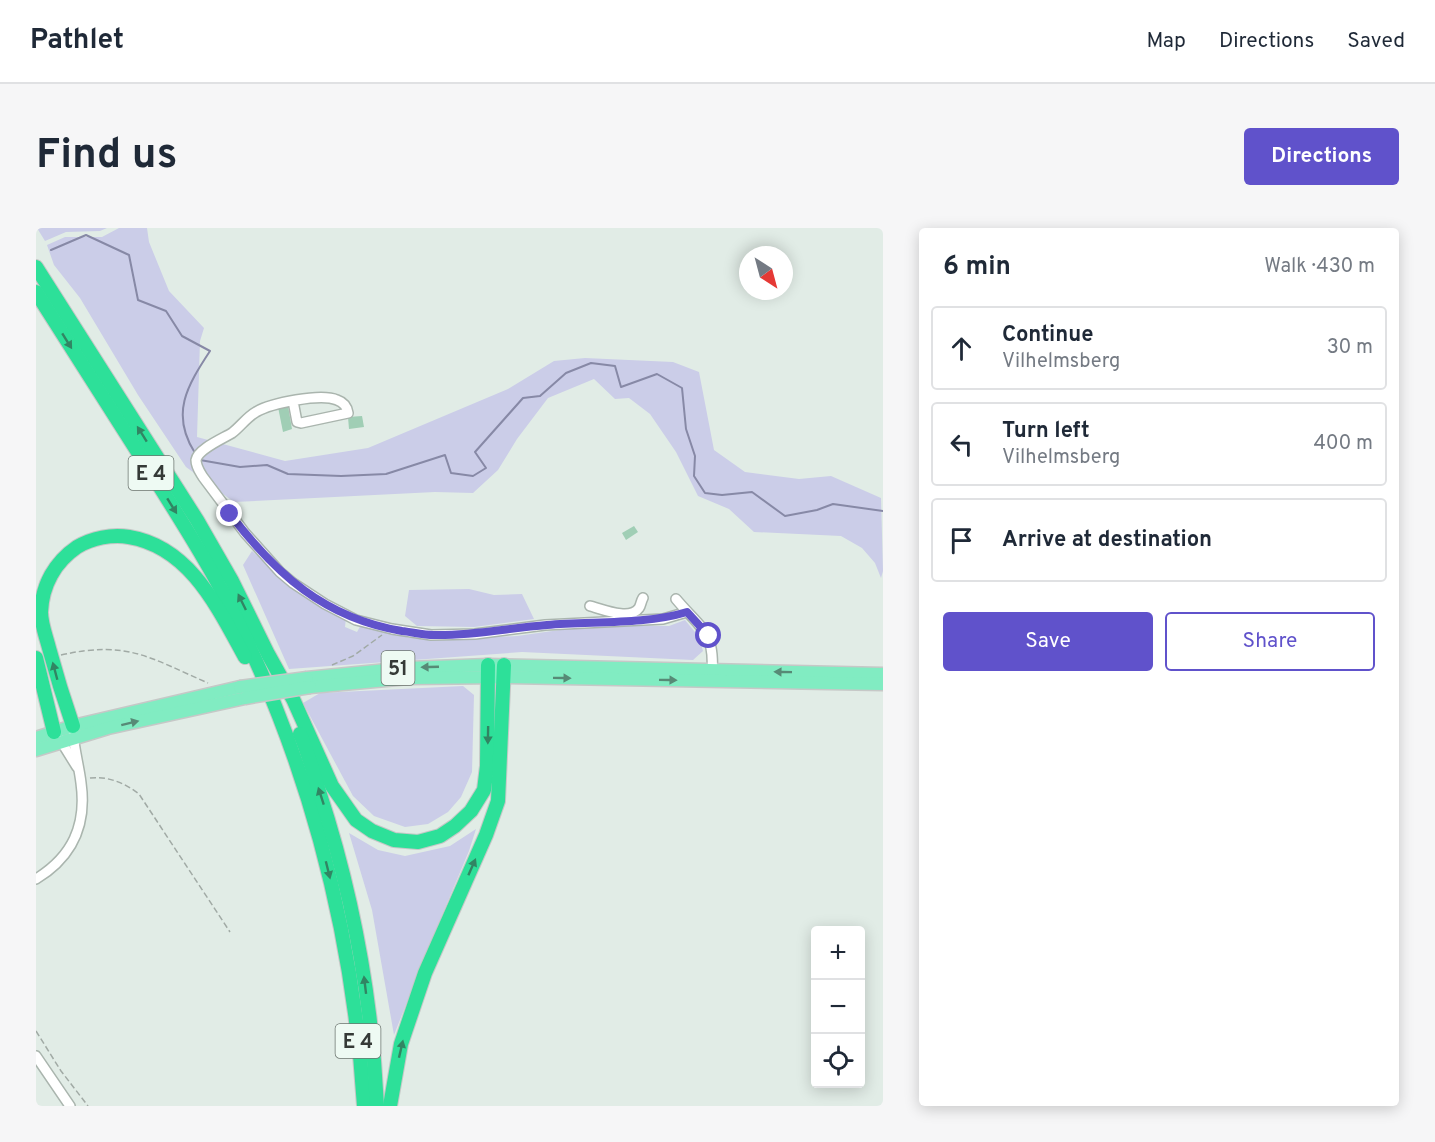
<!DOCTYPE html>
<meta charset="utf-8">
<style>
body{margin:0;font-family:Overpass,sans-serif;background:#f6f6f7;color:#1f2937}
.controls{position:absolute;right:18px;bottom:18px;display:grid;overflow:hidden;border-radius:6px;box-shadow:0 3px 15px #0003}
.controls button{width:54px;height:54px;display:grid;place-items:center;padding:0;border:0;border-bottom:2px solid #e0e1e3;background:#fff;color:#1f2937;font:30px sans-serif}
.compass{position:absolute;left:703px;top:18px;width:54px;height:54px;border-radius:50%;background:#fff;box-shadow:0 3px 15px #0003;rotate:144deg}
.stop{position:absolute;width:18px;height:18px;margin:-14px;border:4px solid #6052cb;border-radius:50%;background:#fff}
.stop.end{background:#6052cb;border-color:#fff;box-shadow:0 2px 6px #0008}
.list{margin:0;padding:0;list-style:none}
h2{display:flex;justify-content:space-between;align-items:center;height:78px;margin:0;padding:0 24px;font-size:26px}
h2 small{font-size:20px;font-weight:400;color:#747a83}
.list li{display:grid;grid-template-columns:39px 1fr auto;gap:18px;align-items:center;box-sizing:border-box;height:84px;margin:0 12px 12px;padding:0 12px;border:2px solid #e0e1e3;border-radius:6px}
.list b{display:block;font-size:22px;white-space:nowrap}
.list p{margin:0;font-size:20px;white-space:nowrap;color:#747a83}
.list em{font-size:20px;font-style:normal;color:#747a83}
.actions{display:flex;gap:12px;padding:18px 24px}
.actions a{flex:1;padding:14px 0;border:2px solid #6052cb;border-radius:6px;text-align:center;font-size:21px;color:#6052cb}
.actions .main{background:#6052cb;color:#fff}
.icon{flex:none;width:33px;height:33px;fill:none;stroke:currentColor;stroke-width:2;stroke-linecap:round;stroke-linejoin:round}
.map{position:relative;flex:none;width:847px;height:878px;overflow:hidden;border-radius:6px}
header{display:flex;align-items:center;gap:36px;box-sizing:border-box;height:84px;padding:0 30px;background:#fff;border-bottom:2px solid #e0e1e3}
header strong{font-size:28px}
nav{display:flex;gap:33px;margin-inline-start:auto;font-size:21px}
.intro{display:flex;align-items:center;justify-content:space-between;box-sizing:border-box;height:144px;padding:0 36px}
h1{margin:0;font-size:42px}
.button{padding:15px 27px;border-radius:6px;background:#6052cb;color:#fff;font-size:21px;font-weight:700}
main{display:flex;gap:36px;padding:0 36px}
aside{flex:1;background:#fff;border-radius:6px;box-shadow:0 3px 15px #0003}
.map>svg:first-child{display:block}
.green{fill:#cbcde8}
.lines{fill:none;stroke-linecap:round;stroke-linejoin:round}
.stream{stroke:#8789a6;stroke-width:2}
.building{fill:#a0ceb5}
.minor-casing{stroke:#aab5ae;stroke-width:12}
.major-casing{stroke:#c6c8c7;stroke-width:15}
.highway-casing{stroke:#c6c8c7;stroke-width:16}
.path{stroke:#a1aaa5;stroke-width:1.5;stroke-dasharray:6 3;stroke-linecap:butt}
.minor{stroke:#fff;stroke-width:9}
.major{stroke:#81ecc2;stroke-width:12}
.highway{stroke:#2de099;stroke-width:14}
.major-bridge-casing{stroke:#c6c8c7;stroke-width:15;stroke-linecap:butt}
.major-bridge{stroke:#81ecc2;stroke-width:12}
.oneway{fill:#318563}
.oneway2{fill:#578a76}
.route{stroke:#6052cb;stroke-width:8}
.labels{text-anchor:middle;stroke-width:6;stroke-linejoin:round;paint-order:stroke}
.shield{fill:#eefaf3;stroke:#6c746f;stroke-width:1.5}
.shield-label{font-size:20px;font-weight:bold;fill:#353a37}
</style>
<header>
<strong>Pathlet</strong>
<nav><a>Map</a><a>Directions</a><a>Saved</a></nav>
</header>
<div class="intro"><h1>Find us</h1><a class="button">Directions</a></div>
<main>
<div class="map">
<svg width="847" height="878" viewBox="0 0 847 878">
<rect width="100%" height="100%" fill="#e1ece6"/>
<g class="green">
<polygon points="1,0 71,0 64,3 30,4 9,13"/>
<polygon points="83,0 111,0 113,14 133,63 168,100 164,113 161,209 249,233 332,220 472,161 518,133 549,130 637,134 663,144 678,222 709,244 763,251 795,248 845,270 847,343 845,350 839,335 826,320 805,308 718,304 693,281 662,268 640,224 614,186 593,170 579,171 558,151 512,170 481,211 462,242 437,265 399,264 198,274 150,239 102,167 44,70 18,37 11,17 29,9 66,9"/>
<polygon points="216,323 280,377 310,390 309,399 321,404 326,395 373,410 418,411 481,408 559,397 633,398 649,392 663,409 667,423 657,432 486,424 253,441 207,337"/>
<polygon points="433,361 458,367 486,366 498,391 438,399 381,398 369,388 373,362"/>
<polygon points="427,458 438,467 436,544 425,569 412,584 392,596 369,599 338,588 317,568 267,475 284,465"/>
<polygon points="440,601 433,623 396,711 358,807 336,682 313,605 342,622 369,628 414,618"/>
</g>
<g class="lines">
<g class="stream">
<path d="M 15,22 L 50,7 L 93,27 L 102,72 L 130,83 L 146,108 L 174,123 C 151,158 134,186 159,225"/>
<polyline points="164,232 204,239 231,237 252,246 305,248 350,246 409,227 415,245 437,248 450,240 439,224 487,170 504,168 530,145 555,135 579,138 585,159 621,146 646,160 650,201 659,228 658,248 669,265 686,267 716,264 749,288 781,282 797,276 847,283"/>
</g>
</g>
<g class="building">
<polygon points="252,178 256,201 247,204 242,179"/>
<polygon points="326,188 328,199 313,201 312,189"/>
<polygon points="598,298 602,304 590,312 586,305"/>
</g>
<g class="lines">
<g class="minor-casing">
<g id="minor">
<path d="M 257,173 L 261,194 L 265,195 L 312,185 C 311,179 307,174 301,172 C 285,165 235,175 220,184 C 211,189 204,199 196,205 C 186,211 162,221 160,232 C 160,239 164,244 167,249 L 209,305 L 244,344 L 257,355 L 289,376 L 320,392 L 356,401 L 395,407 L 439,406 L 509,397 L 627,391 L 651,384"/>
<path d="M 640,371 C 667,403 679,403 676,448"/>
<path d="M 554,378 C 566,381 594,393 603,380 C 605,377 605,373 607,370"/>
<polyline points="23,510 41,539"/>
<path d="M 0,651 C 36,629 51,598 45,555 C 43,538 38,521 37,504"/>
<polyline points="0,828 34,878"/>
</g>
</g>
<g class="major-casing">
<g id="major">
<polyline points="271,450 371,440 452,437 847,446"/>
<polyline points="274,459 372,450 467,449 847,456"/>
<polyline points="0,510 37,498 204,459"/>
<polyline points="0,522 72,500 209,470"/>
</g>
</g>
<g class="highway-casing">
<g id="highway">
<polyline points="0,39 161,292 196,353 232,426 257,471 296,558 320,592 336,603 358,612 382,614 404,608 419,598 435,583 448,562 451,538 452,437"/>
<path d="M 0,64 C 35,119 70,174 105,229 C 132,272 161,316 185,361 C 269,520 317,698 328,878"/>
<polyline points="0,430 18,504"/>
<path d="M 37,498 C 28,472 20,446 13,420 C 10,408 5,396 5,384 C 6,357 19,334 41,319 C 56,310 76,306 93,309 C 154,319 182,380 209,429"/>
<path d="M 264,506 C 272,524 277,544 283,563 C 316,664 336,771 341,878"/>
<polyline points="354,878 365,816 389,745 450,607 462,573 468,437"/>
</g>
</g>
<g class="path">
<path d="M 25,427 C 92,412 114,430 172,455"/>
<polyline points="296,437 317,428 346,407"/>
<path d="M 54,550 C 72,548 89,555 103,566 L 194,704"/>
<polyline points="0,803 25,843 52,878"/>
</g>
<use href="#minor" class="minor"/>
<use href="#major" class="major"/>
<use href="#highway" class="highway"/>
<g class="major-bridge-casing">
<g id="major-bridge">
<polyline points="204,459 271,450"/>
<polyline points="209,470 274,459"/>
</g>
</g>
<use href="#major-bridge" class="major-bridge"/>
</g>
<defs><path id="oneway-solid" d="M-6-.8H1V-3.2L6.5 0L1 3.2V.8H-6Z" transform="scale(1.5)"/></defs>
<g class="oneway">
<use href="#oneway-solid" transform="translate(31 113) rotate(58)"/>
<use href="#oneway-solid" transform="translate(106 206) rotate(-122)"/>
<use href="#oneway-solid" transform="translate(136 278) rotate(58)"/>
<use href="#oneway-solid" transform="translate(206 374) rotate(-116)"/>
<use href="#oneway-solid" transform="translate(19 443) rotate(-105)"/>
<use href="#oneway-solid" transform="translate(452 507) rotate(91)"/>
<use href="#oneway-solid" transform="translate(285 568) rotate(-108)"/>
<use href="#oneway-solid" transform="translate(436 639) rotate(-66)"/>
<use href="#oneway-solid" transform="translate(292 642) rotate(76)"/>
<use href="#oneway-solid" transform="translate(329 757) rotate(-97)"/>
<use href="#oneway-solid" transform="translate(365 821) rotate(-77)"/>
</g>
<g class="oneway2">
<use href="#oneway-solid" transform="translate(394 439) rotate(178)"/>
<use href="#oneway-solid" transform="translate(747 444) rotate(-179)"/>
<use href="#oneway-solid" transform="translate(526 450) rotate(1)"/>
<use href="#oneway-solid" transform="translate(632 452) rotate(1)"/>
<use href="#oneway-solid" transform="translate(94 495) rotate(-14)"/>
</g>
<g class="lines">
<path class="route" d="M 194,286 C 240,346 288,390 366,403 C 376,404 387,407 398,407 C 436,408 473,400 511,397 C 556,393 608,397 651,384 L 673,408"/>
</g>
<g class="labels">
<g class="shield">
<rect x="92.5" y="228" width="45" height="34" rx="4.5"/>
<rect x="345.5" y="423" width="33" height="34" rx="4.5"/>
<rect x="299.5" y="796" width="45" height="34" rx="4.5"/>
</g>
<g class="shield-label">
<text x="115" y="252">E 4</text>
<text x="362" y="447">51</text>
<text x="322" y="820">E 4</text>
</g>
</g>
</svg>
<div class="controls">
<button>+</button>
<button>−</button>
<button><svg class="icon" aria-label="locate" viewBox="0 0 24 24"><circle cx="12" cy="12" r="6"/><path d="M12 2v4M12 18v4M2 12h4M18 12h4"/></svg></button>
</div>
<svg class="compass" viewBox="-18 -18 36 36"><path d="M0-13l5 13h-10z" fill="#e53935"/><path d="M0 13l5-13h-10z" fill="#747a83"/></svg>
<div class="stop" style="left:673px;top:408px"></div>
<div class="stop end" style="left:194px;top:286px"></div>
</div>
<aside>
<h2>6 min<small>Walk · 430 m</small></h2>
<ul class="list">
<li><svg class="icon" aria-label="ahead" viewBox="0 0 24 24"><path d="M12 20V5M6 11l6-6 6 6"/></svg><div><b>Continue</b><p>Vilhelmsberg</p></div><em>30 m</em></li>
<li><svg class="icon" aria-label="left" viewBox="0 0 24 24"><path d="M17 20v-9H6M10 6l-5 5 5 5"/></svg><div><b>Turn left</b><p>Vilhelmsberg</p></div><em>400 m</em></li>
<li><svg class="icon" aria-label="arrive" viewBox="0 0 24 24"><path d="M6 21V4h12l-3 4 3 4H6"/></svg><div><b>Arrive at destination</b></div></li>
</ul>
<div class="actions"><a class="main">Save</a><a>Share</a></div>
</aside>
</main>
